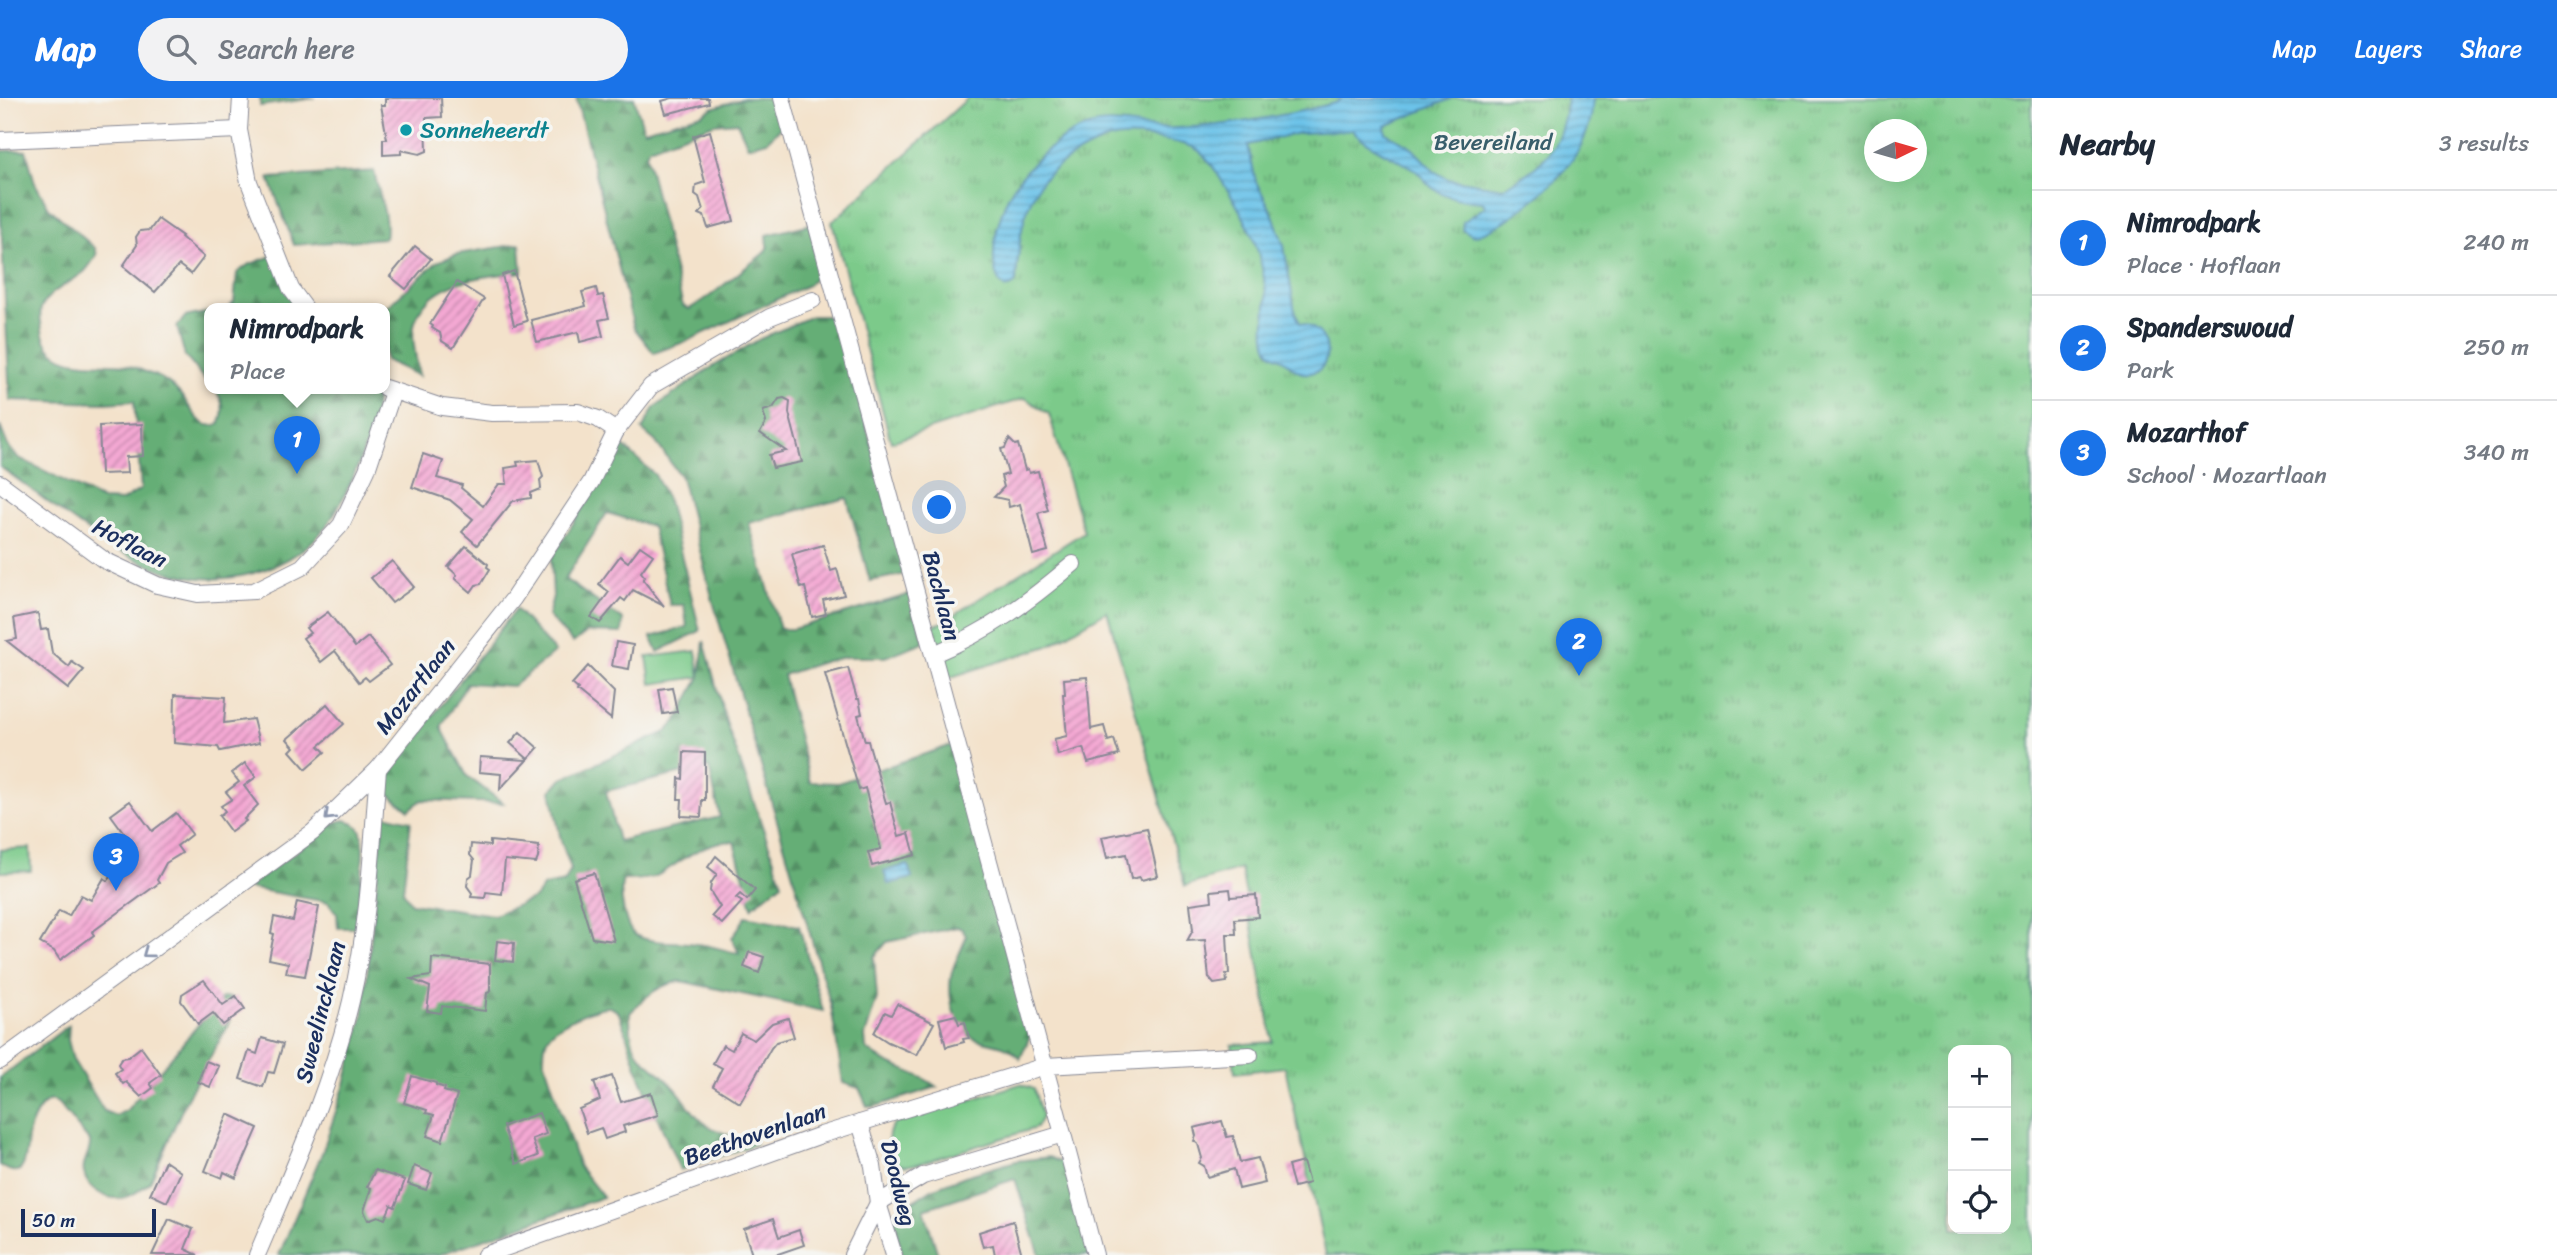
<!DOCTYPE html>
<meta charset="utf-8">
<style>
body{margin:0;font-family:Sriracha,sans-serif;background:#f2f2f3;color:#1f2937}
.controls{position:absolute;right:21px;bottom:21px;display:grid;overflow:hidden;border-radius:14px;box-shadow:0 7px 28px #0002}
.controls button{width:63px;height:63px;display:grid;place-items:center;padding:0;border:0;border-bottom:2px solid #e0e1e3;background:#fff;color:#1f2937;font:35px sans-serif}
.compass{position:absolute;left:1864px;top:21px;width:63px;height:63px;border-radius:50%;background:#fff;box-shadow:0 7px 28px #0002;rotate:85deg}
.scale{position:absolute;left:21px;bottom:18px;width:135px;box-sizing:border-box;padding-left:7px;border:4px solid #1b2f5e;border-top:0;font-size:19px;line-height:24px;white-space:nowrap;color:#1b2f5e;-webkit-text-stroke:5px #f6f6f2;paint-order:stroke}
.you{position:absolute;left:940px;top:410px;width:24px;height:24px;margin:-18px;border:5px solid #fff;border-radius:50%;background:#1a73e8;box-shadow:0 0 0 10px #1a73e833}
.badge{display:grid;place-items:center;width:46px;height:46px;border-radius:50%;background:#1a73e8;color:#fff;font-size:23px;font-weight:700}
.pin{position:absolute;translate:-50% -58px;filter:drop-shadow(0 2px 4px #0008)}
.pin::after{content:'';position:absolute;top:37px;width:24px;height:21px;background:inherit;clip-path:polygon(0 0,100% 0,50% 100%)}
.popup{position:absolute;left:204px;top:205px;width:186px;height:91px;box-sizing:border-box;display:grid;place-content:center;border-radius:14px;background:#fff;filter:drop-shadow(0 2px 5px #0005);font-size:23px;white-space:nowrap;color:#747a83}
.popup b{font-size:26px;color:#1f2937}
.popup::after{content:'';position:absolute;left:50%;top:100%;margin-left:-14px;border:14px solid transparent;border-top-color:#fff}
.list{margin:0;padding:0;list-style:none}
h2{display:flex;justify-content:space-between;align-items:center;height:91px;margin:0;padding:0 28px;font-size:30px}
h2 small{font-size:23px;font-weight:400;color:#747a83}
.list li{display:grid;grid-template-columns:46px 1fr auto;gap:21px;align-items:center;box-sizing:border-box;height:105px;padding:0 28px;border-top:2px solid #e0e1e3}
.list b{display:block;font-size:26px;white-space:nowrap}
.list p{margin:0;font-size:23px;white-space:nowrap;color:#747a83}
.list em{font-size:23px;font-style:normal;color:#747a83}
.icon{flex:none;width:38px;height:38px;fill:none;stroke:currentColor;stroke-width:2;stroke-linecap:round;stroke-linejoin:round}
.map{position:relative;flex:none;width:2032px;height:1157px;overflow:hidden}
header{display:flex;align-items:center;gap:42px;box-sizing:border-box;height:98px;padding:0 35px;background:#1a73e8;color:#fff}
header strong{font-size:33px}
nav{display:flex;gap:38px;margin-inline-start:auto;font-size:24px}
.search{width:490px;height:63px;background:#f2f2f3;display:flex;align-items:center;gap:18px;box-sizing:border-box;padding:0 24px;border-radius:38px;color:#747a83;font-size:26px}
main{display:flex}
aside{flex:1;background:#fff}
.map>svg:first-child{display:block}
.grass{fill:#7cca8a;stroke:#4c7c74;stroke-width:2}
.forest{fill:url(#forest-firs);stroke:#406e6a;stroke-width:2;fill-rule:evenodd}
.park{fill:url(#park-tufts);stroke:#4c7c74;stroke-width:2;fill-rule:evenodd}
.water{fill:url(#water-rules);stroke:#4479a4;stroke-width:2}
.building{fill:url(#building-hatch)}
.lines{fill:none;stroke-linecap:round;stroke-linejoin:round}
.street-casing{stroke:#878894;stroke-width:18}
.street{stroke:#fff;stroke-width:16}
.oneway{stroke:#8d97ae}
.culture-dot{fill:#0f9aa8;stroke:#f6f6f2;stroke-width:2.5}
.labels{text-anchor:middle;stroke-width:7;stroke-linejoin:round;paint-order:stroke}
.culture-label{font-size:23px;fill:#0d838f;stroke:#f6f6f2;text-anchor:start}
.park-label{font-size:23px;fill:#385e6b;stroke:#f6f6f2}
.street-label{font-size:23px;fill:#1b2f5e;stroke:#f6f6f2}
</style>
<header>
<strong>Map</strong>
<div class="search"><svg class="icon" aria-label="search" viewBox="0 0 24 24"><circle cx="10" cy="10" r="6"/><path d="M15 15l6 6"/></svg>Search here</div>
<nav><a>Map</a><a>Layers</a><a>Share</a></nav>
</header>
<main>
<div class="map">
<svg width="2032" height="1157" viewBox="0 0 2032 1157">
<defs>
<pattern id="forest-firs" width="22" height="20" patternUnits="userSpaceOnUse" patternTransform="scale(1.75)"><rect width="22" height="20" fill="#65ae76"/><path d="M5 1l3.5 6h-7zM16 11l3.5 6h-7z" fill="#528e64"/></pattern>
<pattern id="park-tufts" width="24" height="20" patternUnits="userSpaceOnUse" patternTransform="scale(1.75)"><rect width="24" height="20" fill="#7cca8a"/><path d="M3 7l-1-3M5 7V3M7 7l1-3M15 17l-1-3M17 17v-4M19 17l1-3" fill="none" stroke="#65a474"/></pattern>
<pattern id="water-rules" width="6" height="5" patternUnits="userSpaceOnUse" patternTransform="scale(1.75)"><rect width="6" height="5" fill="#6cc3e9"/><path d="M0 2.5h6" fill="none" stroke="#589fc0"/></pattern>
<pattern id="building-hatch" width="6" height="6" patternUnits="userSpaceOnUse" patternTransform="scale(1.75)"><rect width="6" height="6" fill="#f4a8d3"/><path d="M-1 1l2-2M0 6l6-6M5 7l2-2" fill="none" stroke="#c589ae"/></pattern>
</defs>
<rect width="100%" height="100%" fill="#f6f6f2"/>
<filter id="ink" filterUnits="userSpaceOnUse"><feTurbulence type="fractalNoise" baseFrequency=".0143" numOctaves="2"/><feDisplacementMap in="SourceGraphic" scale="14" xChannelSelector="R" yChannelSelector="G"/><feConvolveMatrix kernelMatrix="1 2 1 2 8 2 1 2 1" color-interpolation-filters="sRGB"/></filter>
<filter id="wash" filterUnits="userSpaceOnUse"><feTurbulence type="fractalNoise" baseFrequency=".00686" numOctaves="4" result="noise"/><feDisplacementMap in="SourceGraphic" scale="28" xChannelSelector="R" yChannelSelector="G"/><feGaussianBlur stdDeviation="1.57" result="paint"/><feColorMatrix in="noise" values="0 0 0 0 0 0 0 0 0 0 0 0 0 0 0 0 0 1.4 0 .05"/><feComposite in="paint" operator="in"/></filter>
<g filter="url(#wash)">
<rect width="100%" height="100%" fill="#f3e2cb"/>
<g class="grass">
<polygon points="696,553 700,579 651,586 647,559"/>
<polygon points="30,750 31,773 0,774 0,752"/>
<path d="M 1020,986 L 1034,991 L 1042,1019 L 1036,1030 L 918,1066 L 905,1068 L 896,1065 C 891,1051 883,1039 894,1026 Z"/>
</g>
<g class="forest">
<polygon points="260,0 315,0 260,8"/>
<polygon points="576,0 634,0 644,32 702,16 712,10 744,0 777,0 784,26 767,43 748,48 737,24 714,26 649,50 646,56 683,208 689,211 710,198 764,155 768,148 767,137 811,126 824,171 808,187 687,243 654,255 634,230"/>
<path d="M 26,52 L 35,85 L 49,110 L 95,150 L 97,157 C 93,162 89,169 84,174 C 72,184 49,193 42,208 C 40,211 40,220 41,224 C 44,274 91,263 125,267 C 134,268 143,273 151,276 C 164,280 176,290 184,301 C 193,313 202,335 220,325 C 225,312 223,300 213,290 L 370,290 L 376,296 C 378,325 352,385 337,411 C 321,441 297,460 266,471 C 161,510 80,424 0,369 L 0,328 L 8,348 L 17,359 L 102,402 L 122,403 L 141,391 L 134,303 L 105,305 L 10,302 L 0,100 L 0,53 Z"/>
<path d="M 374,73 C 378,95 389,118 385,140 L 294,147 L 269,80 Z"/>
<path d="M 520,146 L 522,174 C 484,179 429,180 415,224 C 410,239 417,262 419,278 L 385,262 L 384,211 L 437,164 L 457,156 Z"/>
<polygon points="274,157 301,210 228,210 234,204 237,175 248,167"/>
<polygon points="209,214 210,214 209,287 185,258 177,229 185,219"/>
<path d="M 812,218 L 837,218 L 906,476 L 870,483 L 847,400 L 749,425 L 780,531 L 793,531 L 911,496 L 924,544 L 885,559 L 846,559 L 826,563 L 783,577 L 810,684 L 838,685 L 952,647 L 1030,938 L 1020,961 C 1008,945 994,947 976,941 C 954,934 948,900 951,879 C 953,864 963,852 966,838 L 962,831 L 957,829 L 887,844 L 874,859 L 877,900 L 865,938 L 866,950 C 885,969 916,972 937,989 L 873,1009 L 867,1008 L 859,990 L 843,985 L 831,908 L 713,503 L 681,379 L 655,343 L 642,332 L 654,310 L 709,271 L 760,241 Z"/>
<polygon points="622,347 655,377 668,403 700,533 658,554 651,539 687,529 684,507 670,507 652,428 607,415 565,481 623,522 622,535 587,534 573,545 548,518 553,498 551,461"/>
<polygon points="516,511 555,554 513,588 467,585 441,629 467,678 503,705 422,702 409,712 384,692 386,678"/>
<path d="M 704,543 L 726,624 L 782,785 L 752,809 L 734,744 C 706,740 679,766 656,778 C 647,783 633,781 623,782 C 618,793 625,833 637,838 C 655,846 677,843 696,846 C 711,847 725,853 739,855 L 732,840 L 746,818 L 799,828 L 823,913 L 680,883 C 657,888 646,898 630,915 C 629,964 646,958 674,989 C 685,1000 692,1017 706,1026 C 719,1036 741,1040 756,1046 L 680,1072 L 641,981 L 619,915 C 615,912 614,910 609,909 C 597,908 560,925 551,935 C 544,942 544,953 544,962 L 579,1069 L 603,1099 L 438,1157 L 279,1157 L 322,1055 L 345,986 L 363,917 L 384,717 L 411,723 L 403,793 L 411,805 L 494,817 L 535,800 L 544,788 L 565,784 L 571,771 L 561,743 L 551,692 L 562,681 L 666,634 L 676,624 L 700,579 ZM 709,669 L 720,719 L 618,743 L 606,693 Z"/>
<path d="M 345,722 C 350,724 356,725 359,730 C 369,743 357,812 355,830 L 338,830 L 337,816 L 328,804 L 247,790 L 336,724 Z"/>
<path d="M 224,899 L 230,900 L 233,908 L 230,924 L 187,1000 L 150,1084 C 142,1090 132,1099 122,1100 C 106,1102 87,1091 84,1075 C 81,1064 91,1055 90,1044 L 58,1005 L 51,1002 C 39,1006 33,1021 29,1033 C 25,1047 31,1089 0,1067 L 0,980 L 69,927 L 68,942 L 73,962 L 104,1013 L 116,1018 L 127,1012 L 219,902 Z"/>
<polygon points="1049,1059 1062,1065 1073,1082 1091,1157 1040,1157 1015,1081 924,1111 938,1157 902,1157 893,1119 898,1113 932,1091 965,1078 1016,1063"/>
</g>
<path class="park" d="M 968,0 L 2032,0 L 2032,1157 L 1326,1157 L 1285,969 L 1235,975 L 1232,947 L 1273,944 L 1241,771 L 1185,788 L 1107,513 L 1048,548 L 945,581 L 930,528 L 941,525 L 1084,434 L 1049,316 L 1025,300 L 891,344 L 832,124 ZM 1874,32 L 1916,32 L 1916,74 L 1874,74 ZM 1953,952 L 2006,952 L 2006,1131 L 1953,1131 Z"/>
<g class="water">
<path d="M 1342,0 L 1453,0 L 1385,28 L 1386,35 L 1409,47 L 1434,73 L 1448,81 L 1503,90 C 1546,66 1562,50 1567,0 L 1593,0 C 1592,49 1559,84 1521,111 C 1506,123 1493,132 1474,138 L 1462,131 L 1463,124 L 1485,109 L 1483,104 C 1467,103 1450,101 1436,92 C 1426,87 1421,75 1412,70 C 1389,56 1372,51 1352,32 L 1299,35 L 1248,47 L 1256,84 L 1272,114 L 1284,148 L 1295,214 L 1300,225 C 1308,227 1317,231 1322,238 C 1330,250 1328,270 1314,274 C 1298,279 1293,268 1282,261 C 1278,259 1272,257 1269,252 C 1260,237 1268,211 1266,194 C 1261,152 1250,127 1227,91 C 1221,83 1217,73 1210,65 C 1205,58 1198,50 1190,48 C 1176,43 1136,37 1121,39 C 1097,41 1049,69 1037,90 C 1020,120 1019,150 1016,182 L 1014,187 L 1006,190 C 991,182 993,153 996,137 C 999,123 1003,109 1009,97 C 1024,68 1067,30 1099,26 C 1119,23 1137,29 1157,30 C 1169,31 1182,30 1194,29 C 1242,26 1288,17 1335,5 Z"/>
<polygon points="908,767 912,780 888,786 884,773"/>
</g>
<g id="blocks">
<g class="building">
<polygon points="385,0 441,0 442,19 426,20 427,53 420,56 401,52 401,56 383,57 383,41 387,41 381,7 385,7"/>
<polygon points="672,0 708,0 709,5 666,16 662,3"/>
<polygon points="710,33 734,123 708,130 704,118 699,116 703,112 699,99 695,96 696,87 705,84 693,38"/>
<polygon points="158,121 182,138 181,139 204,159 191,176 179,167 155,194 123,168 137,147 136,139 140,133 150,132"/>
<polygon points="415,148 431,161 406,191 390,178"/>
<polygon points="514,173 527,223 514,227 502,177"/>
<polygon points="457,184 484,201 453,250 442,243 440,235 432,230 433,228 430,226"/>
<polygon points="596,190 598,198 603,197 609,220 599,222 603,238 580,244 578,234 537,244 531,222 586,208 582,194"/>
<polygon points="784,300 790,303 789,315 802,364 773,370 769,357 786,353 760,335 766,324 763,313 773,310 779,301"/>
<polygon points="142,326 143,358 126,359 127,375 101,376 99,328"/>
<polygon points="1009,341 1015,347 1018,346 1025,372 1028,371 1029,375 1038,373 1048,412 1038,415 1048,453 1033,457 1020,406 1009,409 1008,402 994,399 1004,389 1001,378 1008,376 1001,351 1005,350"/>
<polygon points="423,356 443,363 437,380 462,387 461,390 483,408 499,386 507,386 505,370 518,368 517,364 538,362 543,379 540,382 541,391 531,395 531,400 513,403 477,447 462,434 473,421 450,402 412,389"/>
<polygon points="823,447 831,473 837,471 844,497 823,502 826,516 812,519 805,489 801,490 792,456"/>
<polygon points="466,448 488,466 487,469 490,471 481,486 476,487 471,494 455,480 457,477 448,469"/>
<polygon points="640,448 653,457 641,474 645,479 643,482 664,508 633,492 625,503 621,500 600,525 591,519 609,494 599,486 620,458 628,464"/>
<polygon points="392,463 414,489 392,505 371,480"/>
<polygon points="328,514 355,549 368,539 390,567 369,583 365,579 359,584 335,553 321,564 303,540 310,535 306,530"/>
<polygon points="38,515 41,532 48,531 52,555 69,569 72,564 84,572 68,591 7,543 17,541 14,520"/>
<polygon points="616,544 633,547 629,571 612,568"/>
<polygon points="588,568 614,594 611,621 577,593 578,591 572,586"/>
<polygon points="848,570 857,601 859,601 862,616 858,617 865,643 868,643 886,705 890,704 899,738 909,735 915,757 872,768 868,754 881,751 865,690 859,692 825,576"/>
<polygon points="1087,579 1091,631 1104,628 1108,643 1114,641 1119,657 1088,665 1083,650 1058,657 1054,641 1067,638 1063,596 1065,596 1064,581"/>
<polygon points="672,589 677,614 663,616 659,591"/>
<polygon points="175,596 226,599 224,625 253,621 259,645 220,653 218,649 174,645"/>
<polygon points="327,606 344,626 319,648 325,654 306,671 290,653 294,649 287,641"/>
<polygon points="520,634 538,650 528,661 510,645"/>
<polygon points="684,654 705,655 705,702 702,702 701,719 681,718 682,701 678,701 679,680 683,681"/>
<polygon points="480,659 527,662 500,691 501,676 479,674"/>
<polygon points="245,665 256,679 244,688 258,707 244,721 246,723 231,734 219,718 225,713 221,708 232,701 226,694 239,684 232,675"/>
<polygon points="130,703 152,733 176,715 192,736 177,748 182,755 166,765 157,782 159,785 92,834 94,837 60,862 54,853 40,845 59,813 69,818 81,797 91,802 104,780 108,783 130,743 111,717"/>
<polygon points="1147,730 1158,778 1141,782 1140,779 1131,781 1126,756 1107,760 1102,739"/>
<polygon points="490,743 539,748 538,760 536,765 505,762 502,796 486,794 485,800 471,799 472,795 467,788 468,780 472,777 474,762 470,757 471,746 490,748"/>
<polygon points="716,758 755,792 747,802 740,796 736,800 742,804 722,826 712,818 720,809 710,793 711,785 717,776 708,769"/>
<polygon points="594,775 614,843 592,840 574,781"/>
<polygon points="1230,791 1231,799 1256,797 1258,819 1235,821 1236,836 1227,836 1229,876 1226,876 1227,884 1214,886 1209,880 1205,842 1187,843 1193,832 1190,806 1212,803 1211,793"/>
<polygon points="297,804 319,809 305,878 286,875 288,865 269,861 274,836 271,835 274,819 293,823"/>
<polygon points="497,843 514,845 513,864 495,862"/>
<polygon points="749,854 764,859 759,875 744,869"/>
<polygon points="432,860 490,866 490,894 487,895 485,913 442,908 441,915 427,913 430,889 411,881 431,878"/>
<polygon points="204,882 223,907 236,898 245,911 223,927 213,915 198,926 181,903 182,896"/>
<polygon points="897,906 934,925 917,957 888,944 874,935 885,914 891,917"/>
<polygon points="956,917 959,926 965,924 969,940 963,941 964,944 946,949 939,921"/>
<polygon points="788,920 794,939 776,944 771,950 740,1005 713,988 722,970 713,965 723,947 732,952 741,935 754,942 772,925"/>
<polygon points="262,940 283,946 274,975 268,974 263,989 240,981 249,953 257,956"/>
<polygon points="141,949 161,977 150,985 153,990 141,999 126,984 123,986 115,975 121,971 118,966 122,960 128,959"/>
<polygon points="206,963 219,968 210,989 198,984"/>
<polygon points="412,978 436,985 436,987 445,990 444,993 457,997 442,1043 427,1038 434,1017 426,1015 427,1012 404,1005"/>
<polygon points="612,978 621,1004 651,995 658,1017 623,1028 625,1034 605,1041 601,1030 587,1035 579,1011 600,1002 594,984"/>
<polygon points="539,1015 546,1036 532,1041 538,1058 516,1066 503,1028"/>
<polygon points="228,1016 258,1030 236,1080 224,1074 222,1080 205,1073"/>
<polygon points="1222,1023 1227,1039 1233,1038 1240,1064 1258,1060 1265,1085 1239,1091 1234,1071 1207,1079 1204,1068 1199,1065 1202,1060 1198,1046 1194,1043 1196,1038 1194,1030"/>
<polygon points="165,1063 181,1074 167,1104 150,1096"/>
<polygon points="1303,1064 1309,1085 1294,1089 1288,1068"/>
<polygon points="414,1068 432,1075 426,1092 408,1086"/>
<polygon points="375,1072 405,1082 395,1109 391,1107 385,1121 378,1118 368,1122 364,1113 371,1090 367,1089"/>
<polygon points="169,1121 193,1131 185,1151 198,1157 152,1157"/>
<polygon points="773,1121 779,1139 799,1132 804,1147 775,1157 752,1157 744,1131"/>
<polygon points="1013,1123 1022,1157 995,1157 993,1147 983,1149 979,1134"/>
</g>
</g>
</g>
<g filter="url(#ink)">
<use href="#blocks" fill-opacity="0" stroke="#878894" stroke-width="2"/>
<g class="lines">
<g class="street-casing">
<g id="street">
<polyline points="241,0 239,32 249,84 291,191 305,210"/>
<polyline points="782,0 1063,1036 923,1078 878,1105"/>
<polyline points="0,42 239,32"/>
<polyline points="385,290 442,309 492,315 578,314 598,321 616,333"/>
<polyline points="0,385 104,462 157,487 198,496 254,493 302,469 341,427 367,372 393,294"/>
<path d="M 934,556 C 991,532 1027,505 1073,466"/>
<polyline points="0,963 313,734 378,671 513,501 591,384 616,333 651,288 770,219 813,202"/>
<polyline points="860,1025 873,1068 878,1105 894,1157"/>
<polyline points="1063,1036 1095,1157"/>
<path d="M 257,1157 C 292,1074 330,991 351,903 C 369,827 372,749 378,671"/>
<polyline points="485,1157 821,1037 1045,968 1250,957"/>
<polyline points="852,1157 878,1105"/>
</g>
</g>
<use href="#street" class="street"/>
</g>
<defs><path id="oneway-chevron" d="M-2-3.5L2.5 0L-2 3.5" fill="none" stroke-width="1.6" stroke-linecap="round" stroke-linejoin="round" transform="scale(1.75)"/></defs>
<g class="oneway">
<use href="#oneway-chevron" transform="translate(329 718) rotate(136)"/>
<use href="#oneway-chevron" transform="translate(147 855) rotate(144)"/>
</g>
</g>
<circle class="culture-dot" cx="406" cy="32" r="7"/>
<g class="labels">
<g class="culture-label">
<text x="420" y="40">Sonneheerdt</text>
</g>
<g class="park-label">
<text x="1493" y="52">Bevereiland</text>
</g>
<g class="street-label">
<text transform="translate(130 445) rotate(28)" y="8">Hoflaan</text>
<text transform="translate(942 498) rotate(75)" y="8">Bachlaan</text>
<text transform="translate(415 588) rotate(-52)" y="8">Mozartlaan</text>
<text transform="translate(320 914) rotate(-76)" y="8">Sweelincklaan</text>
<text transform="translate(755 1036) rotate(-19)" y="8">Beethovenlaan</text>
<text transform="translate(899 1085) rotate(76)" y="8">Doodweg</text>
</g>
</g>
</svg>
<div class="controls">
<button>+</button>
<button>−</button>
<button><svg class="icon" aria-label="locate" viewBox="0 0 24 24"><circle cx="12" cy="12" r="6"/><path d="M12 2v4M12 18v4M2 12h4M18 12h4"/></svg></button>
</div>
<svg class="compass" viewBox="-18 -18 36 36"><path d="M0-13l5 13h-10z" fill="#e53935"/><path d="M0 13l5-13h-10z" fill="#747a83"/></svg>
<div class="scale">50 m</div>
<div class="you"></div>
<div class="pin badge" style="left:297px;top:376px">1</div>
<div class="popup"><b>Nimrodpark</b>Place</div>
<div class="pin badge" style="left:1579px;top:578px">2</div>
<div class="pin badge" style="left:116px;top:793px">3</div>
</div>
<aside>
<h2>Nearby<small>3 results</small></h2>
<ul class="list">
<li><span class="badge">1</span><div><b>Nimrodpark</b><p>Place · Hoflaan</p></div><em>240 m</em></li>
<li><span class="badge">2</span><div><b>Spanderswoud</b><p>Park</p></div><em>250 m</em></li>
<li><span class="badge">3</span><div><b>Mozarthof</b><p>School · Mozartlaan</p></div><em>340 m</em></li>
</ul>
</aside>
</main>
